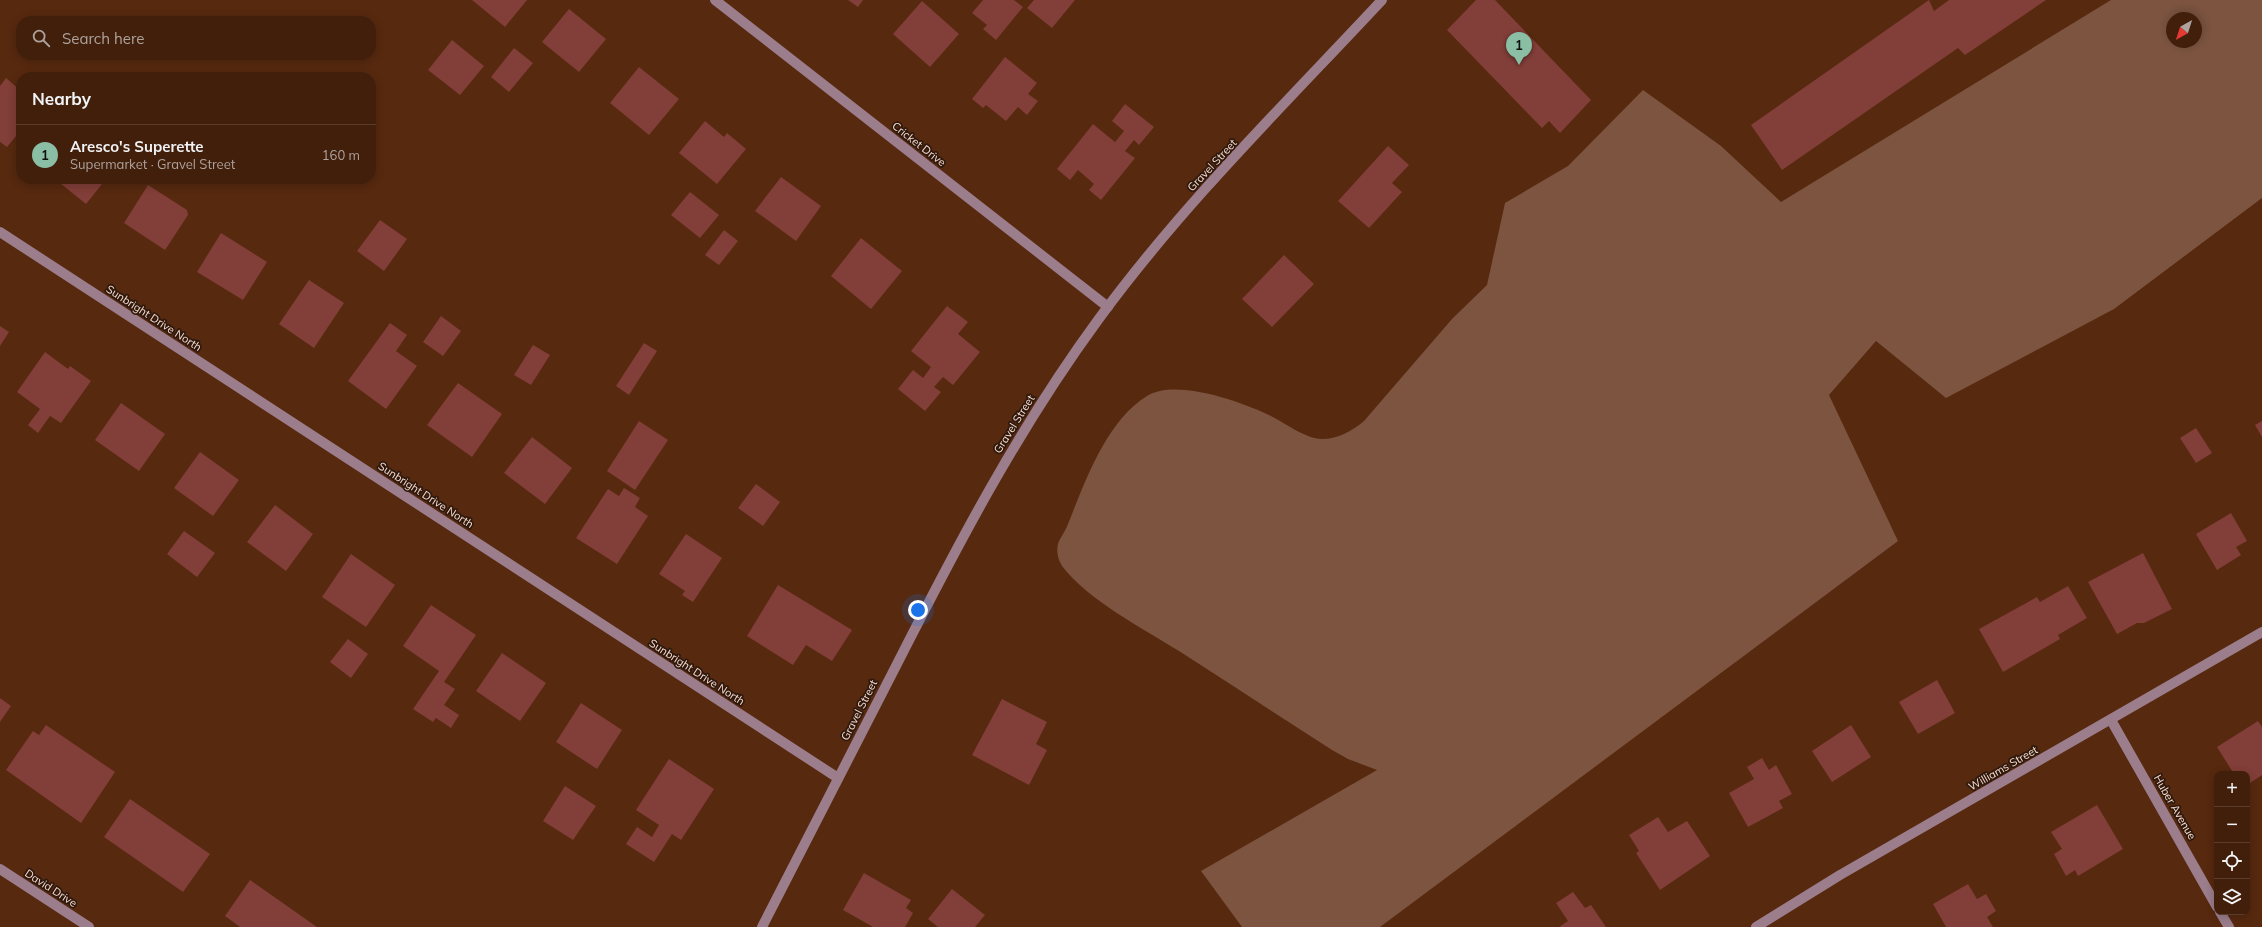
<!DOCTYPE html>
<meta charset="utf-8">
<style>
body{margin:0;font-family:Mulish,sans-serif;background:#482714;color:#f1f3f6}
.controls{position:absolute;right:12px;bottom:12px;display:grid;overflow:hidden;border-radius:8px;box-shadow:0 2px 10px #0003}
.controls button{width:36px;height:36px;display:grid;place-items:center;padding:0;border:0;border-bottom:1px solid #5a3d2c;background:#411f0b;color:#f1f3f6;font:20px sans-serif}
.compass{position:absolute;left:2166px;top:12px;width:36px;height:36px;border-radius:50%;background:#411f0b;box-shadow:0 2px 10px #0003;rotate:219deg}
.you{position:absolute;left:918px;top:610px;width:14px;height:14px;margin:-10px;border:3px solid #fff;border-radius:50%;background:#1a73e8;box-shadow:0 0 0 6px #1a73e833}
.badge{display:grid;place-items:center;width:26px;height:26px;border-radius:50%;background:#8abfa5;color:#111;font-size:13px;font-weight:700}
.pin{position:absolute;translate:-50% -33px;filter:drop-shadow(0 1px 2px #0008)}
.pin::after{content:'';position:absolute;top:21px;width:14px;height:12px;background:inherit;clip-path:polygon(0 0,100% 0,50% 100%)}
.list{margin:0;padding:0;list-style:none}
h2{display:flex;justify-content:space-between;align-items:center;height:52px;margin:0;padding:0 16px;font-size:17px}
h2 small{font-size:13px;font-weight:400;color:#aea29d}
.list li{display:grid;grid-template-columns:26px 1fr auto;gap:12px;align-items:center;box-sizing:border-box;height:60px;padding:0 16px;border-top:1px solid #5a3d2c}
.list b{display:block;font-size:15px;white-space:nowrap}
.list p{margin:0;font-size:13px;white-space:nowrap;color:#aea29d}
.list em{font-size:13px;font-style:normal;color:#aea29d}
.icon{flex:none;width:22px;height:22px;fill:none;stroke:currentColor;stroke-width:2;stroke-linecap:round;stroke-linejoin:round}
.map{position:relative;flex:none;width:2262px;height:927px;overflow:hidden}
.search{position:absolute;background:#411f0b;box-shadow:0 2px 10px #0003;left:16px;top:16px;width:360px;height:44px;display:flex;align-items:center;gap:10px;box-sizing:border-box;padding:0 14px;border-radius:16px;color:#aea29d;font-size:15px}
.panel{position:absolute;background:#411f0b;box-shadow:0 2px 10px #0003;left:16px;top:72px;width:360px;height:112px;border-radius:16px}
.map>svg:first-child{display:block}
.green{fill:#7c5440;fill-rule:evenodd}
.building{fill:#823e38}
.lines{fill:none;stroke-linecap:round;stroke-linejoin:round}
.minor{stroke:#9b7d8c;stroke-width:10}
.labels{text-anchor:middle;stroke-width:3.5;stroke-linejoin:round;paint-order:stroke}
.street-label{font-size:11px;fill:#fdded0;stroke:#2e190e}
</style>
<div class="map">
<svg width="2262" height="927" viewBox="0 0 2262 927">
<rect width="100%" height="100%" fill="#57290f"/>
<path class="green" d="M 2111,0 L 2262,0 L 2262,198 L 2114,309 L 1946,398 L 1876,341 L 1829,395 L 1898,541 L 1380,927 L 1242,927 L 1201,871 L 1377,770 L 1348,759 L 1332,750 C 1281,717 1230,684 1179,651 C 1142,628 1088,600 1062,566 C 1057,558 1056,549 1059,541 C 1062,535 1066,530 1068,524 C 1085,482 1106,421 1147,396 C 1176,378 1242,402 1271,416 C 1285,423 1306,439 1322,439 C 1338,439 1352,431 1364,421 L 1452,319 L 1487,285 L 1505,203 L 1568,166 L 1643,90 L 1721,146 L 1781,202 ZM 2172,18 L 2196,18 L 2196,42 L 2172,42 Z"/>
<g class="building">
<polygon points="472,0 527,0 505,27"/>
<polygon points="848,0 863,0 858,7"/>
<polygon points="983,0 1014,0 1023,7 996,40 983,29 987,25 972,13"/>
<polygon points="1034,0 1075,0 1052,28 1027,8"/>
<polygon points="1476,0 1495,0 1591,100 1560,133 1549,121 1542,128 1447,30"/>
<polygon points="1929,0 1934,11 1949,0 2046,0 1965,55 1958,48 1782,170 1751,125"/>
<polygon points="922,1 959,34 930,67 893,34"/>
<polygon points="569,9 606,39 579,72 542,42"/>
<polygon points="452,40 484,66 460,95 428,70"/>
<polygon points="514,48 533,63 509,92 491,77"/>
<polygon points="1005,57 1037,83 1028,94 1038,101 1027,115 1018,107 1006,121 986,105 983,108 972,99"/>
<polygon points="639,67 679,99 649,135 610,103"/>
<polygon points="6,78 21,91 21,130 7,147 0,142 0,86"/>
<polygon points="1125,104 1154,127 1139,145 1134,140 1125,151 1135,158 1101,200 1089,190 1094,184 1078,170 1070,180 1057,169 1093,124 1115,142 1124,131 1112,121"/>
<polygon points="705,121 724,137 727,133 746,149 717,184 679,153"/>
<polygon points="1388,146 1409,165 1392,183 1402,192 1369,228 1338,201"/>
<polygon points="781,177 821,206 796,241 755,211"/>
<polygon points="55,179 106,179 86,204"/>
<polygon points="148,185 187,210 188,215 165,250 124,223"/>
<polygon points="690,192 719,215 700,238 671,215"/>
<polygon points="380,220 407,239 384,271 357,251"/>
<polygon points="724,230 738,241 719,265 705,255"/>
<polygon points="221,233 267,262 243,300 197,272"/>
<polygon points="861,238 902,271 871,309 831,276"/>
<polygon points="1284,255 1314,284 1272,327 1242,299"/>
<polygon points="309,280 344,303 314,348 279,324"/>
<polygon points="947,306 968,322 958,334 980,352 953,385 943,377 934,387 941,392 925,411 898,389 913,370 923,378 931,367 911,351"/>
<polygon points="441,316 461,331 443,356 423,342"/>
<polygon points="390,323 407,335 396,351 417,366 386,409 348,381"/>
<polygon points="0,326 9,332 0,346"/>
<polygon points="644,343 657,351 629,395 616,386"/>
<polygon points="533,345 550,355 531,385 514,375"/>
<polygon points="45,352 68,369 70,366 91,381 61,423 50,416 38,433 28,425 40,409 17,392"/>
<polygon points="458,383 502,414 472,457 427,425"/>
<polygon points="121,403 165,434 139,471 95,440"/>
<polygon points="639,421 668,440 635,490 607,471"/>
<polygon points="2262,421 2262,437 2255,425"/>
<polygon points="2196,428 2212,453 2196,463 2180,438"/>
<polygon points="532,437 572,468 545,504 504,473"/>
<polygon points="200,452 239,480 213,516 174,488"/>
<polygon points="756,484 780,502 763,526 738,508"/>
<polygon points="624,488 640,498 635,507 648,516 617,564 576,538 608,489 619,496"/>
<polygon points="275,505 313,534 286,571 247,542"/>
<polygon points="2231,513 2247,541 2236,547 2241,555 2217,570 2196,534"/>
<polygon points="184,531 215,553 197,577 167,554"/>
<polygon points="686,534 722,558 693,602 682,595 685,591 659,574"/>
<polygon points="2143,553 2172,609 2144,623 2137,623 2117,634 2088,582"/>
<polygon points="351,554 395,585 366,627 322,597"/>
<polygon points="778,585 852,630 832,661 806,645 793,665 747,636"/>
<polygon points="2068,586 2087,618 2058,635 2060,639 2003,672 1979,629 2037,597 2040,602"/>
<polygon points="431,605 476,635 444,682 455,689 444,705 459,715 451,728 436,718 433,722 413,709 439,671 403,646"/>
<polygon points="348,639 368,654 351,678 330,662"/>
<polygon points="502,653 546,683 520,721 476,691"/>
<polygon points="1937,680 1955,713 1918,734 1899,702"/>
<polygon points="0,698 11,706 0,722"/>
<polygon points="1002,699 1047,722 1036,744 1047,750 1029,785 972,755"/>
<polygon points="581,703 622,730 597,769 556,742"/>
<polygon points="2258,721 2262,727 2262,775 2247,785 2247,774 2234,774 2217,747"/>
<polygon points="46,725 115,772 81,823 6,770 33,731 39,735"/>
<polygon points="1851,725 1871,757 1832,782 1812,751"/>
<polygon points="1762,758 1769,770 1776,765 1792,794 1779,801 1783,808 1748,827 1729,793 1754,779 1747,767"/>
<polygon points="669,759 714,789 681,840 672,834 654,862 626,844 637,827 652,837 659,825 636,810"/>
<polygon points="565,786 596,806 573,840 543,821"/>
<polygon points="130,799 210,854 183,892 104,837"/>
<polygon points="2097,805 2123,849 2078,876 2075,870 2066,876 2054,854 2062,849 2051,832"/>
<polygon points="1658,817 1668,832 1687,821 1710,856 1660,890 1636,853 1639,851 1629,835"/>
<polygon points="864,873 911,900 906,908 913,913 905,927 873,927 843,910"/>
<polygon points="250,880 317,927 240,927 225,916"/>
<polygon points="1968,884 1977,899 1986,894 1996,911 1987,917 1993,927 1946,927 1933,904"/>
<polygon points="952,889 985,915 975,927 938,927 928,919"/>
<polygon points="1573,892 1585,908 1591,905 1606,927 1559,927 1568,921 1556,903"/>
</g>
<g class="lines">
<g class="minor">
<polyline points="715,0 1108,307"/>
<polyline points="0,232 838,778"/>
<polyline points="2111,720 2217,907"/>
<polyline points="0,869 89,927"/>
<polyline points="2220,912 2229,927"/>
<path d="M 762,927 C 807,840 851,753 896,666 C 957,546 1018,429 1098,320 C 1182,205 1285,104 1382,0"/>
<polyline points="1756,927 1840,875 2262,632"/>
</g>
</g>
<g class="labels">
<g class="street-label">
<text transform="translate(919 144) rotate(38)" y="4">Cricket Drive</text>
<text transform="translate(1212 165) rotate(-47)" y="4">Gravel Street</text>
<text transform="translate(154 318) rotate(33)" y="4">Sunbright Drive North</text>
<text transform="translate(1014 424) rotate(-58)" y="4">Gravel Street</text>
<text transform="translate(426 495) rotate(33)" y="4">Sunbright Drive North</text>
<text transform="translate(697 672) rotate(33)" y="4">Sunbright Drive North</text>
<text transform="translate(859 710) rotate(-63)" y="4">Gravel Street</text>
<text transform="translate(2003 768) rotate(-30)" y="4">Williams Street</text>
<text transform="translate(2175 807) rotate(60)" y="4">Huber Avenue</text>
<text transform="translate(51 888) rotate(33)" y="4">David Drive</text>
</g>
</g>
</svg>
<div class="controls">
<button>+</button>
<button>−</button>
<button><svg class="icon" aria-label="locate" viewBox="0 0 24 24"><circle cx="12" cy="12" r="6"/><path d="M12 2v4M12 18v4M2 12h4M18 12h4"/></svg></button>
<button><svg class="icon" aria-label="layers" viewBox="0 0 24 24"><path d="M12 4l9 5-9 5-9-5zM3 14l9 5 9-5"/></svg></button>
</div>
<svg class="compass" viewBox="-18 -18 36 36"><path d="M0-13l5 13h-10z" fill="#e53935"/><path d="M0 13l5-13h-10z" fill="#aea29d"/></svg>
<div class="you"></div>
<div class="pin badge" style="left:1519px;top:65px">1</div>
<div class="search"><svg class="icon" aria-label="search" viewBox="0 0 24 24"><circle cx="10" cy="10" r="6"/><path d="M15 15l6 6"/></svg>Search here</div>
<section class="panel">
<h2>Nearby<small></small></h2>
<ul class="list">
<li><span class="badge">1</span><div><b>Aresco's Superette</b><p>Supermarket · Gravel Street</p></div><em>160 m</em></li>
</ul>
</section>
</div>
